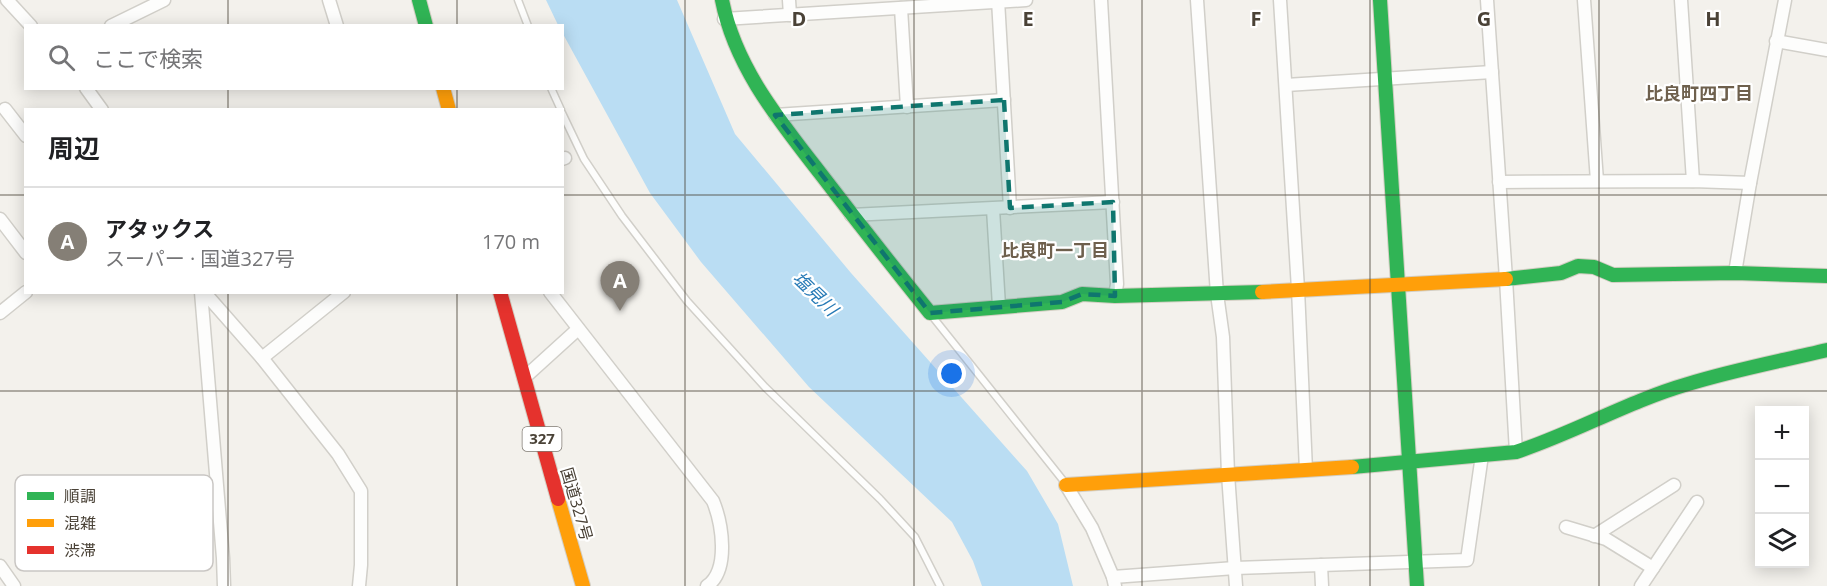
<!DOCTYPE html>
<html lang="ja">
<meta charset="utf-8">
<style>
body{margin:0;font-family:"Open Sans","Noto Sans JP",sans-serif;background:#f2f2f2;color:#202124}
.controls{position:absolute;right:18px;bottom:18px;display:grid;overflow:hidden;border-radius:0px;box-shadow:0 3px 15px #0003}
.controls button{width:54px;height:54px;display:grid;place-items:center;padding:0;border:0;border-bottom:2px solid #e0e0e0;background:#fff;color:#202124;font:30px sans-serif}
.you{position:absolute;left:952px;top:374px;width:21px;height:21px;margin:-15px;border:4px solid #fff;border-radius:50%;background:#1a73e8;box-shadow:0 0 0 9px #1a73e833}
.badge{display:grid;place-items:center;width:39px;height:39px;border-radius:50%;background:#857f76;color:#fff;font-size:20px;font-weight:700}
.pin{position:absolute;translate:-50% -50px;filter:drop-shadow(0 2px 3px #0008)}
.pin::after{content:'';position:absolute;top:32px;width:21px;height:18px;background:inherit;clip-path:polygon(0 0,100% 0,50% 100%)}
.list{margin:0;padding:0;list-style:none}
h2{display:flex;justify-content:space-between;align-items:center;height:78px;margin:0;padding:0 24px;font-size:26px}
h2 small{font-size:20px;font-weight:400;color:#757577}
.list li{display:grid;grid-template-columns:39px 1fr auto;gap:18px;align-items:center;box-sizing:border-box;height:108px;padding:0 24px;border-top:2px solid #e0e0e0}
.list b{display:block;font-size:22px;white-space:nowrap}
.list p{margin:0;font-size:20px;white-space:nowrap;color:#757577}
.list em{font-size:20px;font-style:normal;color:#757577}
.icon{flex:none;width:33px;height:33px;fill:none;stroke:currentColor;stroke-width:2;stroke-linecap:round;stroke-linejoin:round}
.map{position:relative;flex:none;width:1827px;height:586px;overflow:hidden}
.search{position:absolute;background:#fff;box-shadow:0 3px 15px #0003;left:24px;top:24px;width:540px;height:66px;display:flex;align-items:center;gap:15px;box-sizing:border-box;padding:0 21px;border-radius:0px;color:#757577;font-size:22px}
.panel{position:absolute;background:#fff;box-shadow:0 3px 15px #0003;left:24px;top:108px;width:540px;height:186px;border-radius:0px}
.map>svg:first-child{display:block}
.water{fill:#baddf3}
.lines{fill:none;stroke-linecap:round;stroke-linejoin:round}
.lane-casing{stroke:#d1cfc9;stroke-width:9}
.street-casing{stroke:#d1cfc9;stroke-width:15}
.fast-casing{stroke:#d3cec3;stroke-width:16}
.slow-casing{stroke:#d3cec3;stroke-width:16}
.jam-casing{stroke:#d3cec3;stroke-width:16}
.lane{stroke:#fdfdfc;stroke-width:6}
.street{stroke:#fdfdfc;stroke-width:12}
.fast{stroke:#30b455;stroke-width:14}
.slow{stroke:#ff9f0a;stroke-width:14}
.jam{stroke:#e5322d;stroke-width:14}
.marked{fill:#0f766e;fill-opacity:0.2;stroke:#0f766e;stroke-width:4.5;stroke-dasharray:12 8;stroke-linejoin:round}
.grid{fill:none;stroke:#4a4237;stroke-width:1.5;stroke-opacity:0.55}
.labels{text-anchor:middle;stroke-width:4.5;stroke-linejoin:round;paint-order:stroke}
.shield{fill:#fff;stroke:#807b73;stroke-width:1.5}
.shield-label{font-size:15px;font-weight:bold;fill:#4a4237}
.street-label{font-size:16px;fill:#4a4237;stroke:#fff}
.neighbourhood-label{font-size:18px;font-weight:bold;fill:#6e604d;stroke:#fff}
.water-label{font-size:18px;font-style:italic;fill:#267ab6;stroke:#fff}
.key{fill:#fff;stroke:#c9c6c3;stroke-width:1.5}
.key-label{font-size:16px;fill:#4a4237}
.grid-label{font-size:20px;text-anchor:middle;font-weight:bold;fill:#4a4237;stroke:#fff;stroke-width:4.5;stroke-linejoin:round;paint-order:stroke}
</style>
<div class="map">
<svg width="1827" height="586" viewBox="0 0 1827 586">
<rect width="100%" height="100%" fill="#f3f1ec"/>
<polygon class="water" points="546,0 677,0 735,134 851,273 1027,471 1058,524 1073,586 982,586 973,561 952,522 809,387 701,262 650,193 563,34 562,26 558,25"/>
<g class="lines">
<g class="lane-casing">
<g id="lane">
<polyline points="518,0 528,26"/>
<polyline points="551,88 561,110"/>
<polyline points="562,113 584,159 622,216 687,301 765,387 880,499 915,537 940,586"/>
<polyline points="932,316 1066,484"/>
</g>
</g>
<g class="street-casing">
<g id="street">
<polyline points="7,0 31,26"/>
<polyline points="329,0 337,26"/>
<polyline points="789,0 790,15"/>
<polyline points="998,0 1010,208"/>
<polyline points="1101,0 1117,284 1115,296"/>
<polyline points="1197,0 1217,294 1223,337 1228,474 1236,586"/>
<polyline points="1280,0 1298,289 1306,470"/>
<polyline points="1487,0 1506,279 1516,452"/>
<polyline points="1584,0 1597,181"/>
<polyline points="1681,0 1693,181"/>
<polyline points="901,8 907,107"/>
<polyline points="724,19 1026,0"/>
<polyline points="111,26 164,0"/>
<polyline points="1776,41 1827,50"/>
<polyline points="1286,85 1492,72"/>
<polyline points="86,88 102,110"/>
<polyline points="5,109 26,136"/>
<polyline points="775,115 1004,100"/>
<polyline points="562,159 565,158"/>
<polyline points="1499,182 1693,181 1750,183"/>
<polyline points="993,209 999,306"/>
<polyline points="851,215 1113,202"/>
<polyline points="0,219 26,253"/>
<polyline points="1735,273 1750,183 1785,0"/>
<polyline points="201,292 223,558 224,586"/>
<polyline points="204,292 262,358 338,454 361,491 361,565 359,586"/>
<path d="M 550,292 L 713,501 C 722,523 730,570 707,586"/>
<polyline points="0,313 26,292"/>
<polyline points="262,358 344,292"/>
<polyline points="524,378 578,329"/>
<polyline points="1066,485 1092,528 1113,577 1115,586"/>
<polyline points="1566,527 1606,539 1653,568"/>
<polyline points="1594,536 1674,485"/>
<polyline points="1321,565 1322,586"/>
<polyline points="0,566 14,586"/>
<polyline points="1113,577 1235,568 1467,560 1482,455"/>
<polyline points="1641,586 1697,502"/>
</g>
</g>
<g class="fast-casing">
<g id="fast">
<polyline points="419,0 426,26"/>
<path d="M 722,0 C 735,67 779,120 820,173 C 856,220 893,267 930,313 L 1062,302 L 1082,294 L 1115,296 L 1262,292"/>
<polyline points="1380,0 1417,586"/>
<polyline points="1506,279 1561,273 1578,266 1594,267 1613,275 1735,273 1827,276"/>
<path d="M 1352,467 L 1516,452 C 1574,433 1629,401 1688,384 C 1733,370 1781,361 1827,350"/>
</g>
</g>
<g class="slow-casing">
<g id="slow">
<polyline points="443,88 449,110"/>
<polyline points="1262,292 1506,279"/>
<polyline points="1066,485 1352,467"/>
<polyline points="558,499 583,586"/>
</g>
</g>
<g class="jam-casing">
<polyline id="jam" points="500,292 558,499"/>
</g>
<use href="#lane" class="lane"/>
<use href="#street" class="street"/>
<use href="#fast" class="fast"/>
<use href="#slow" class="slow"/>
<use href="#jam" class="jam"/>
</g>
<path class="marked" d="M 1004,100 L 1010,208 L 1113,202 L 1115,296 L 1082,294 L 1062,302 L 930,313 L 775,115 Z"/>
<path class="grid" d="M 228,0 L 228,26M 457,0 L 457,26M 685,0 L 685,586M 914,0 L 914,586M 1142,0 L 1142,586M 1370,0 L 1370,586M 1599,0 L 1599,586M 228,88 L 228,110M 457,88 L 457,110M 0,195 L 26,195M 562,195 L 1827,195M 228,292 L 228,586M 457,292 L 457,586M 0,391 L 1827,391"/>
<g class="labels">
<rect class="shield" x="522.5" y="427" width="39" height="24" rx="4.5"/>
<g class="shield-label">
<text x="542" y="444">327</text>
</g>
<g class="street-label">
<text transform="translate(577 504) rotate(74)" y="6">国道327号</text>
</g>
<g class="neighbourhood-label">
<text x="1699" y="100">比良町四丁目</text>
<text x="1055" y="257">比良町一丁目</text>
</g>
<g class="water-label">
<text transform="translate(815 294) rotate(44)" y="6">塩見川</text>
</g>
</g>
<rect x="15" y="475" width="198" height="96" rx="9" class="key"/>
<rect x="27" y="492" width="27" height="8" fill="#30b455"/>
<rect x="27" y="519" width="27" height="8" fill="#ff9f0a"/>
<rect x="27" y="546" width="27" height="8" fill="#e5322d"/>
<g class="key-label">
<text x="64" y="502">順調</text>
<text x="64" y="529">混雑</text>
<text x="64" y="556">渋滞</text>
</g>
<g class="grid-label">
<text x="799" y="26">D</text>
<text x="1028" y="26">E</text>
<text x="1256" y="26">F</text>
<text x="1484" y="26">G</text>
<text x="1713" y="26">H</text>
</g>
</svg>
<div class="controls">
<button>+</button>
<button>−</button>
<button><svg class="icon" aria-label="layers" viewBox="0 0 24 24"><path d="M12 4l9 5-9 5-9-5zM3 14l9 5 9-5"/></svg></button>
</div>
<div class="you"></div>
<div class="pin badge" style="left:620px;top:311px">A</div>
<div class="search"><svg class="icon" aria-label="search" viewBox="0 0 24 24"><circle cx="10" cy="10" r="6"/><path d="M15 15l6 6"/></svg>ここで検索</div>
<section class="panel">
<h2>周辺<small></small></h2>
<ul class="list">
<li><span class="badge">A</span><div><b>アタックス</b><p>スーパー · 国道327号</p></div><em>170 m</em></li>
</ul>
</section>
</div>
